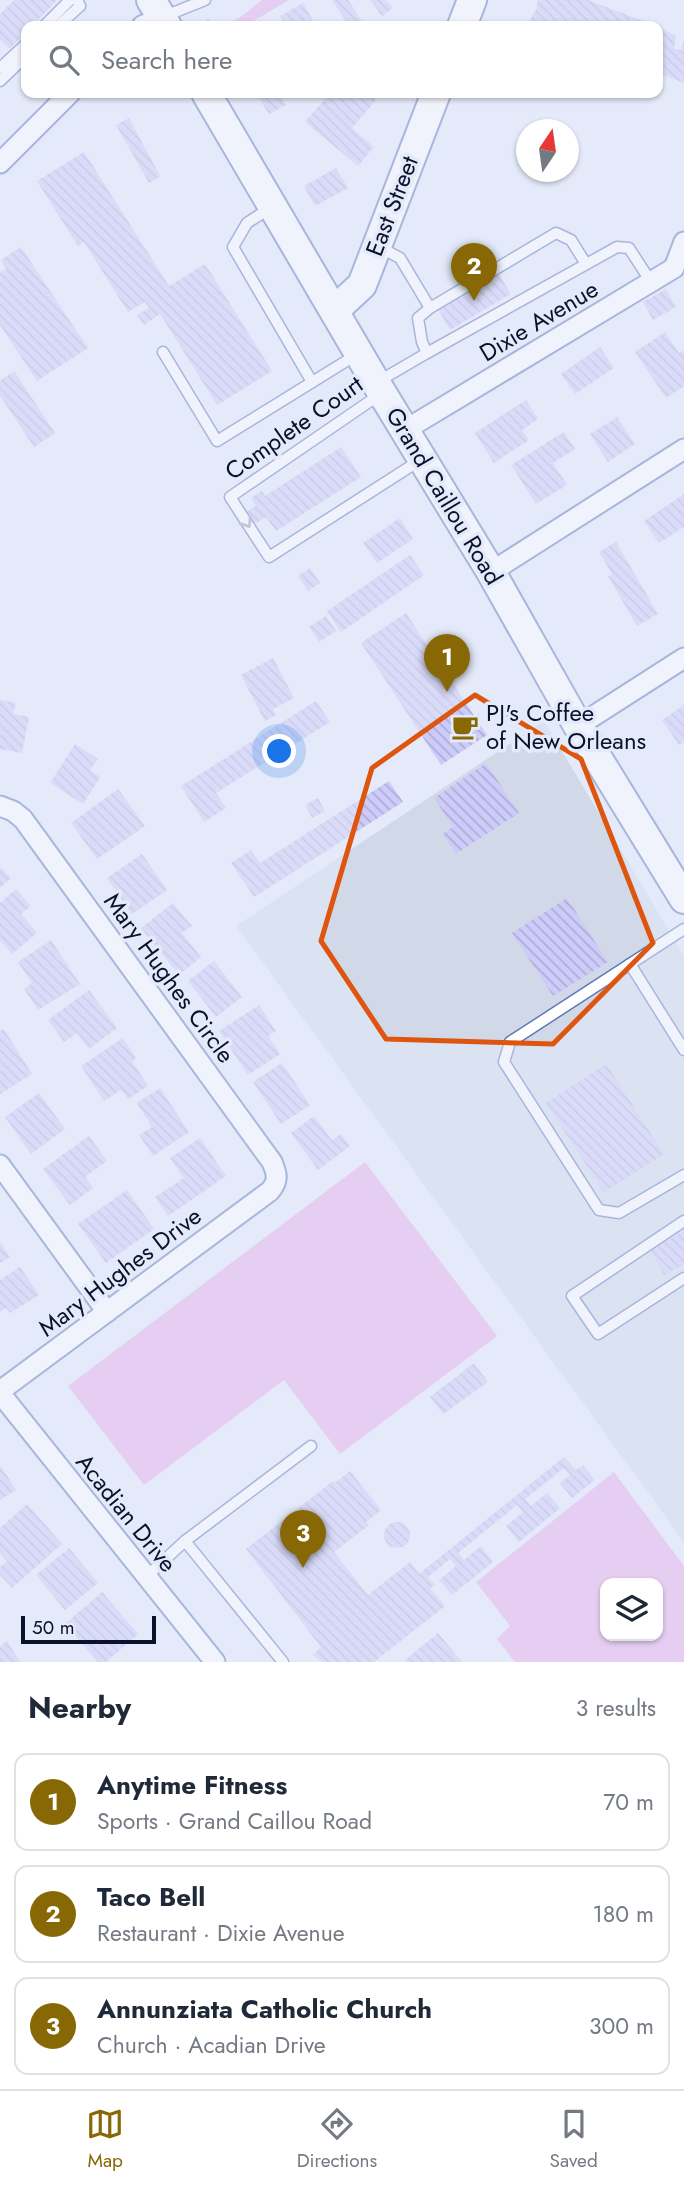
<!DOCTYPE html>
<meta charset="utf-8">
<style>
body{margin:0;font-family:Jost,sans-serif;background:#f6f6f7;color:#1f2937}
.controls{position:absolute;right:21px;bottom:21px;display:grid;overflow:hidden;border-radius:14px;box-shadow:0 2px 5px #0004}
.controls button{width:63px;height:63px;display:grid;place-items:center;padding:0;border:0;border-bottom:2px solid #e0e1e3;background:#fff;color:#1f2937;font:35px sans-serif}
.compass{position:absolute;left:516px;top:119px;width:63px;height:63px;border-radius:50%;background:#fff;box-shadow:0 2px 5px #0004;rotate:13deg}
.scale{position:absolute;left:21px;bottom:18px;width:135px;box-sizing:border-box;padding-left:7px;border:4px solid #09122b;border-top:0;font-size:19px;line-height:24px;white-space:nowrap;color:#09122b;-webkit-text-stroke:5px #e4eaf9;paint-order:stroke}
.you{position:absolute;left:280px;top:752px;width:24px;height:24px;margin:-18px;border:5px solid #fff;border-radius:50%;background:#1a73e8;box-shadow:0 0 0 10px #1a73e833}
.badge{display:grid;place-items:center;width:46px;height:46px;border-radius:50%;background:#886804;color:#fff;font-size:23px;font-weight:700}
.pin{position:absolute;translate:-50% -58px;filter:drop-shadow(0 2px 4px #0008)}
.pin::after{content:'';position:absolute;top:37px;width:24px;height:21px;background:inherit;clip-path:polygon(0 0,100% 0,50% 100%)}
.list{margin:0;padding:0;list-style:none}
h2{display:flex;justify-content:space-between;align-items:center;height:91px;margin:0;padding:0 28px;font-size:30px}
h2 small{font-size:23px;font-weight:400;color:#747a83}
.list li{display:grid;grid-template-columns:46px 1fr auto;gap:21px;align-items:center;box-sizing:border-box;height:98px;margin:0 14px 14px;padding:0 14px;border:2px solid #e0e1e3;border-radius:14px}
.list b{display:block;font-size:26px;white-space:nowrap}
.list p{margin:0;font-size:23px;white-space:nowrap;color:#747a83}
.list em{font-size:23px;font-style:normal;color:#747a83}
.icon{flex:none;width:38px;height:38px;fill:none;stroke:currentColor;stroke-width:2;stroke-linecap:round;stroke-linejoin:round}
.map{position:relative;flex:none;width:684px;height:1662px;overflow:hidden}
.search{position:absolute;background:#fff;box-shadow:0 2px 5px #0004;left:21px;right:21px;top:21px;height:77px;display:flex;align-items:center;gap:18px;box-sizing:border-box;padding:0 24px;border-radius:14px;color:#747a83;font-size:26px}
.sheet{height:427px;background:#fff}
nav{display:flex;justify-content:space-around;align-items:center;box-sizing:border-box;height:98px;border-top:2px solid #e0e1e3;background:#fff;font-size:19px;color:#747a83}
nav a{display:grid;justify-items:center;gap:4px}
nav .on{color:#886804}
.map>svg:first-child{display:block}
.built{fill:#d1d9e8}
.green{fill:#e8aee8;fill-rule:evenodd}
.building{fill:url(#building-back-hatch)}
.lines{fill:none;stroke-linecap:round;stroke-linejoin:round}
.lane-casing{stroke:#5e78b9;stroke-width:13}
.street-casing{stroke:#5e78b9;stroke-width:23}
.secondary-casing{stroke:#5e78b9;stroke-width:32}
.lane{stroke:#fff;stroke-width:10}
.street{stroke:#fff;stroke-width:19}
.secondary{stroke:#fff;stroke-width:28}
.oneway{stroke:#9da0aa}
.marked{fill:none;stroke:#dd550e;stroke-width:5;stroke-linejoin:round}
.labels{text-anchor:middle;stroke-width:7;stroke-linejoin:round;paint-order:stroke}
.street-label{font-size:24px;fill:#09122b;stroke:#e4eaf9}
.poi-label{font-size:24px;fill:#09122b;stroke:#e4eaf9;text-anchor:start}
</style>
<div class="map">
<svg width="684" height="1662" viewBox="0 0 684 1662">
<defs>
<pattern id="building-back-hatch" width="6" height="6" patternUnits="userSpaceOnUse" patternTransform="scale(1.75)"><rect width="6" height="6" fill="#cdcbf9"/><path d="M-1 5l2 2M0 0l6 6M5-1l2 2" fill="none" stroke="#afadd6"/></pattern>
</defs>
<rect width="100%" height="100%" fill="#e4eaf9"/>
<polygon class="built" points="544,721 684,956 684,1542 236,926"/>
<g class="green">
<path d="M 262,0 L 289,0 L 245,26 L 203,26 L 208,18 L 210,22 C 229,32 247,11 262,0 Z"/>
<polygon points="365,1162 497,1336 340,1454 284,1380 144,1485 68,1386"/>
<path d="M 614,1472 L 684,1566 L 684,1662 L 515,1662 L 497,1639 L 510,1626 L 476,1582 ZM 658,1583 L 658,1636 L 605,1636 L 605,1583 Z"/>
</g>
<g class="building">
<polygon points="14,0 57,0 32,26 26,26 26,32 10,49 0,40 0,14"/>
<polygon points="332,0 348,0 363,23 359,26 349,26"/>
<polygon points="370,0 386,0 393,8 382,16"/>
<polygon points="538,0 588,0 656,26 526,26 536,10"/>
<polygon points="303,3 316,26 286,26 280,16"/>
<polygon points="658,27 676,36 674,49 681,50 684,40 684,83 661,74 658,77"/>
<polygon points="256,93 279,93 286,105 269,114"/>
<polygon points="330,93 368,93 376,100 352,128 374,147 358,166 305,122"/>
<polygon points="129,118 160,176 149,183 116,125"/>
<polygon points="84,152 169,286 205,264 272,371 217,405 160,314 144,325 137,315 149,308 145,302 128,312 84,242 78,246 37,181"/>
<polygon points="336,168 348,188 315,206 304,186"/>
<polygon points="21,247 88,348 37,381 0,325 0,273 6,269 1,260"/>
<polygon points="498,273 511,294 450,330 437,308"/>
<polygon points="666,289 676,307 653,320 643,302"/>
<polygon points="665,332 679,353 684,350 684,386 666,398 635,352"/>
<polygon points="600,347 614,368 575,394 561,374"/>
<polygon points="14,371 55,433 34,447 0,396 0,381"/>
<polygon points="526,400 538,419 522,430 529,440 494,463 475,433"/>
<polygon points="617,417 635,444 608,462 590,434"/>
<polygon points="564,432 575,449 553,463 567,485 536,504 511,465"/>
<polygon points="341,447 361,477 276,531 266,517 254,524 246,512 256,506 251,498 262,491 265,496"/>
<polygon points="684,494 684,527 659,543 644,521"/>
<polygon points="400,518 413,539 377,563 363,543"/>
<polygon points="616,542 658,614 637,626 608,576 612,574 599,552"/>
<polygon points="410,555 424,575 341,632 327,611"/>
<polygon points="310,568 320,583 308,591 298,576"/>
<polygon points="406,613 487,735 441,765 361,643"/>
<polygon points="326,616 336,631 319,642 309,627"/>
<polygon points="273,658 294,698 273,709 276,715 265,721 241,675"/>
<polygon points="0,700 16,703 13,714 29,717 22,753 0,749"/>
<polygon points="316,701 330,722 216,793 226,808 204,822 181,786"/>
<polygon points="684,705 684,742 679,745 662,720"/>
<polygon points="75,744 98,759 90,770 100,777 83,804 50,783"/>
<polygon points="486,763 519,813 456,854 443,834 453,827 434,798"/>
<polygon points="389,781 403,802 254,897 231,863 251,850 260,863"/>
<polygon points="118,789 145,826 97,859 71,823"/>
<polygon points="318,798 325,811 312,818 305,805"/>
<polygon points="142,854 167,890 132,914 107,878"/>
<polygon points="0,867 11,878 0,888"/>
<polygon points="16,889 31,906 21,914 37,933 12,954 0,940 0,903"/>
<polygon points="567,898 608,962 553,996 512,933"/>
<polygon points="173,903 192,926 182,933 201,957 179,975 141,928"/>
<polygon points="51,940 80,984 38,1010 24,989 32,983 18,962"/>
<polygon points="214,961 242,997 216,1017 188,981"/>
<polygon points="89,990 117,1028 89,1049 77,1033 64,1042 48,1020"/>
<polygon points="259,1005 276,1031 268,1036 280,1054 248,1075 219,1031"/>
<polygon points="4,1029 32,1074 0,1094 0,1031"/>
<polygon points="123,1038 136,1058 132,1061 148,1086 128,1099 121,1090 104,1101 81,1066"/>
<polygon points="282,1063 310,1105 281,1124 253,1082"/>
<polygon points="606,1064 664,1154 604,1192 546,1103"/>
<polygon points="160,1088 189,1132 153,1156 139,1135 152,1127 137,1103"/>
<polygon points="39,1093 65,1129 31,1154 5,1117"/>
<polygon points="314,1116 332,1140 341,1134 350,1146 318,1170 291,1133"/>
<polygon points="89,1136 107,1161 85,1177 93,1188 70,1205 43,1169"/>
<polygon points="200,1138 226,1176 168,1216 155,1197 184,1178 170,1158"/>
<polygon points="127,1190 154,1229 106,1263 78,1224"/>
<polygon points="684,1231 684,1264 664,1275 651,1250"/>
<polygon points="0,1242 10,1257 0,1263"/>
<polygon points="20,1267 39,1295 10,1313 6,1308 0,1312 0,1280"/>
<polygon points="474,1363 488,1382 443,1414 430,1397"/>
<polygon points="564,1457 576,1470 583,1465 595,1480 572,1498 560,1483 570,1475 564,1468 525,1499 531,1506 547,1493 560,1508 519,1542 506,1526 523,1512 517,1505 458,1553 464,1560 481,1546 493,1562 452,1595 439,1580 456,1566 450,1559 428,1577 435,1585 430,1588 445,1606 374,1662 322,1662 313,1655 321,1647 246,1549 333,1481 335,1483 350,1471 381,1510 366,1522 369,1525 334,1552 368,1595 410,1562 419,1574"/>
<polygon points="0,1465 16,1490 0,1500"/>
<polygon points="27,1504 62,1544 12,1588 0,1575 0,1567 7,1561 0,1553 0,1528"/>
<circle cx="397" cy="1535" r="13"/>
<polygon points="69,1548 98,1583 65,1610 36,1575"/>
<polygon points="102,1592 138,1634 106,1662 98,1662 65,1624"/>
<polygon points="438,1633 462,1662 407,1662 405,1660"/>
<polygon points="7,1641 20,1662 0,1662 0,1646"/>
</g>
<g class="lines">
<g class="lane-casing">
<g id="lane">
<polyline points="165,16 205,0"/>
<polyline points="44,26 70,0"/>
<polyline points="58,26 80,6 77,0"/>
<polyline points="0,68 26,44"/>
<polyline points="0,81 26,56"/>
<polyline points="270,208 247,223 233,247 312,382"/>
<polyline points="430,308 556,233 571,240 586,264"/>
<polyline points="163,352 217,441 356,355"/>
<polyline points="427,353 617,247 629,248 651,282"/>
<polyline points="379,381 427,353 422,342 418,318 430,308 400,258 381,248"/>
<polyline points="379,395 230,497 269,557 422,459"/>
<polyline points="684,929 510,1042 504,1062 599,1210 619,1213 684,1175"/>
<polyline points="630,964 684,1050"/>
<polyline points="684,1221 572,1296 598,1334 684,1278"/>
<polyline points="185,1541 283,1662"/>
<polyline points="146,1577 185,1541 311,1446"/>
</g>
</g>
<g class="street-casing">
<g id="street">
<polyline points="142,26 162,17"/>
<polyline points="0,163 70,93"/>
<polyline points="405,430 674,268 684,242"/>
<polyline points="491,572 684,449"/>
<polyline points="578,726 684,658"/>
<path d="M 0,806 L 13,811 L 23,819 L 272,1162 C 277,1174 279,1180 270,1191 L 0,1391"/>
<polyline points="0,1165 107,1312"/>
<polyline points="0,1393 215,1662"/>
</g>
</g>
<g class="secondary-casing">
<g id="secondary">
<polyline points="151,0 167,26"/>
<polyline points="462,26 472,0"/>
<polyline points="206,93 382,393 491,572 578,726 684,899"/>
<polyline points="335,310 362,285 436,93"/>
</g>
</g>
<use href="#lane" class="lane"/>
<use href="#street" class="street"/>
<use href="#secondary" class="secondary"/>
</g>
<defs><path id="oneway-chevron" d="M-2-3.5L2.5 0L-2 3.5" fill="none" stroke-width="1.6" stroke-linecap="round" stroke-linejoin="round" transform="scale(1.75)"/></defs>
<use class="oneway" href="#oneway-chevron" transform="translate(247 523) rotate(57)"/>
<path d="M0 0H684V1662H0ZM 475,695 L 581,759 L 653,943 L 553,1044 L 386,1039 L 321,941 L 372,768 Z" fill="#e4eaf9" fill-opacity=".55" fill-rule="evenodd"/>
<path class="marked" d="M 475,695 L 581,759 L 653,943 L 553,1044 L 386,1039 L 321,941 L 372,768 Z"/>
<defs>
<g id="cafe-bare" transform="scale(2.1)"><path d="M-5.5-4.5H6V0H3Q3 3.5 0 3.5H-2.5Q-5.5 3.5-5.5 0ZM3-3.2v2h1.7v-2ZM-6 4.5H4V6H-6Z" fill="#886804" stroke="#e4eaf9" stroke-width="2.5" paint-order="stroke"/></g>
</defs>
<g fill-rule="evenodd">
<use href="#cafe-bare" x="465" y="727"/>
</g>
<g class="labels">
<g class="street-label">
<text transform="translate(392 206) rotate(-69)" y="8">East Street</text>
<text transform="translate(539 321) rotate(-31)" y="8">Dixie Avenue</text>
<text transform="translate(294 428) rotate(-35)" y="8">Complete Court</text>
<text transform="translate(444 496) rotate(59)" y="8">Grand Caillou Road</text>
<text transform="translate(169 978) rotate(54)" y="8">Mary Hughes Circle</text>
<text transform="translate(120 1272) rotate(-37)" y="8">Mary Hughes Drive</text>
<text transform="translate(126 1513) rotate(51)" y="8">Acadian Drive</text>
</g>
<g class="poi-label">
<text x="486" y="721">PJ's Coffee<tspan x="486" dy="28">of New Orleans</tspan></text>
</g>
</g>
</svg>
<div class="controls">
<button><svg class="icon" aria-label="layers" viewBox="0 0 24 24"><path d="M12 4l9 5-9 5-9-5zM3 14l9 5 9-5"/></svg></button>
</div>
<svg class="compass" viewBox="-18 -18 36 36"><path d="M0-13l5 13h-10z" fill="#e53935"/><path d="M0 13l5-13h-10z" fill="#747a83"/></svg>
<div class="scale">50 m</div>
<div class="you"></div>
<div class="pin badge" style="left:447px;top:692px">1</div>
<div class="pin badge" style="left:474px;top:301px">2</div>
<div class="pin badge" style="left:303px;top:1568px">3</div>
<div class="search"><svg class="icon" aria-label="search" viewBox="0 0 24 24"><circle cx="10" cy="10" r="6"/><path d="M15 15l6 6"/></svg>Search here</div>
</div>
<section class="sheet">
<h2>Nearby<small>3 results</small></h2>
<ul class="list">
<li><span class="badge">1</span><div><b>Anytime Fitness</b><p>Sports · Grand Caillou Road</p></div><em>70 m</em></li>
<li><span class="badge">2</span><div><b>Taco Bell</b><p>Restaurant · Dixie Avenue</p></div><em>180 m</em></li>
<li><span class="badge">3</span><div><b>Annunziata Catholic Church</b><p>Church · Acadian Drive</p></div><em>300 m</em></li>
</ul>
</section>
<nav>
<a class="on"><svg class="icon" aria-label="map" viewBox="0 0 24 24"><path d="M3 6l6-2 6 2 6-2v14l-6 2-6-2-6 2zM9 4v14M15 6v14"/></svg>Map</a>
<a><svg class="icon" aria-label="directions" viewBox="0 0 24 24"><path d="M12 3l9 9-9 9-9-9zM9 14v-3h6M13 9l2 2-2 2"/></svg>Directions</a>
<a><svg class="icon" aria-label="saved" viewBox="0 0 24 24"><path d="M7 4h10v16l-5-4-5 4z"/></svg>Saved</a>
</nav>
